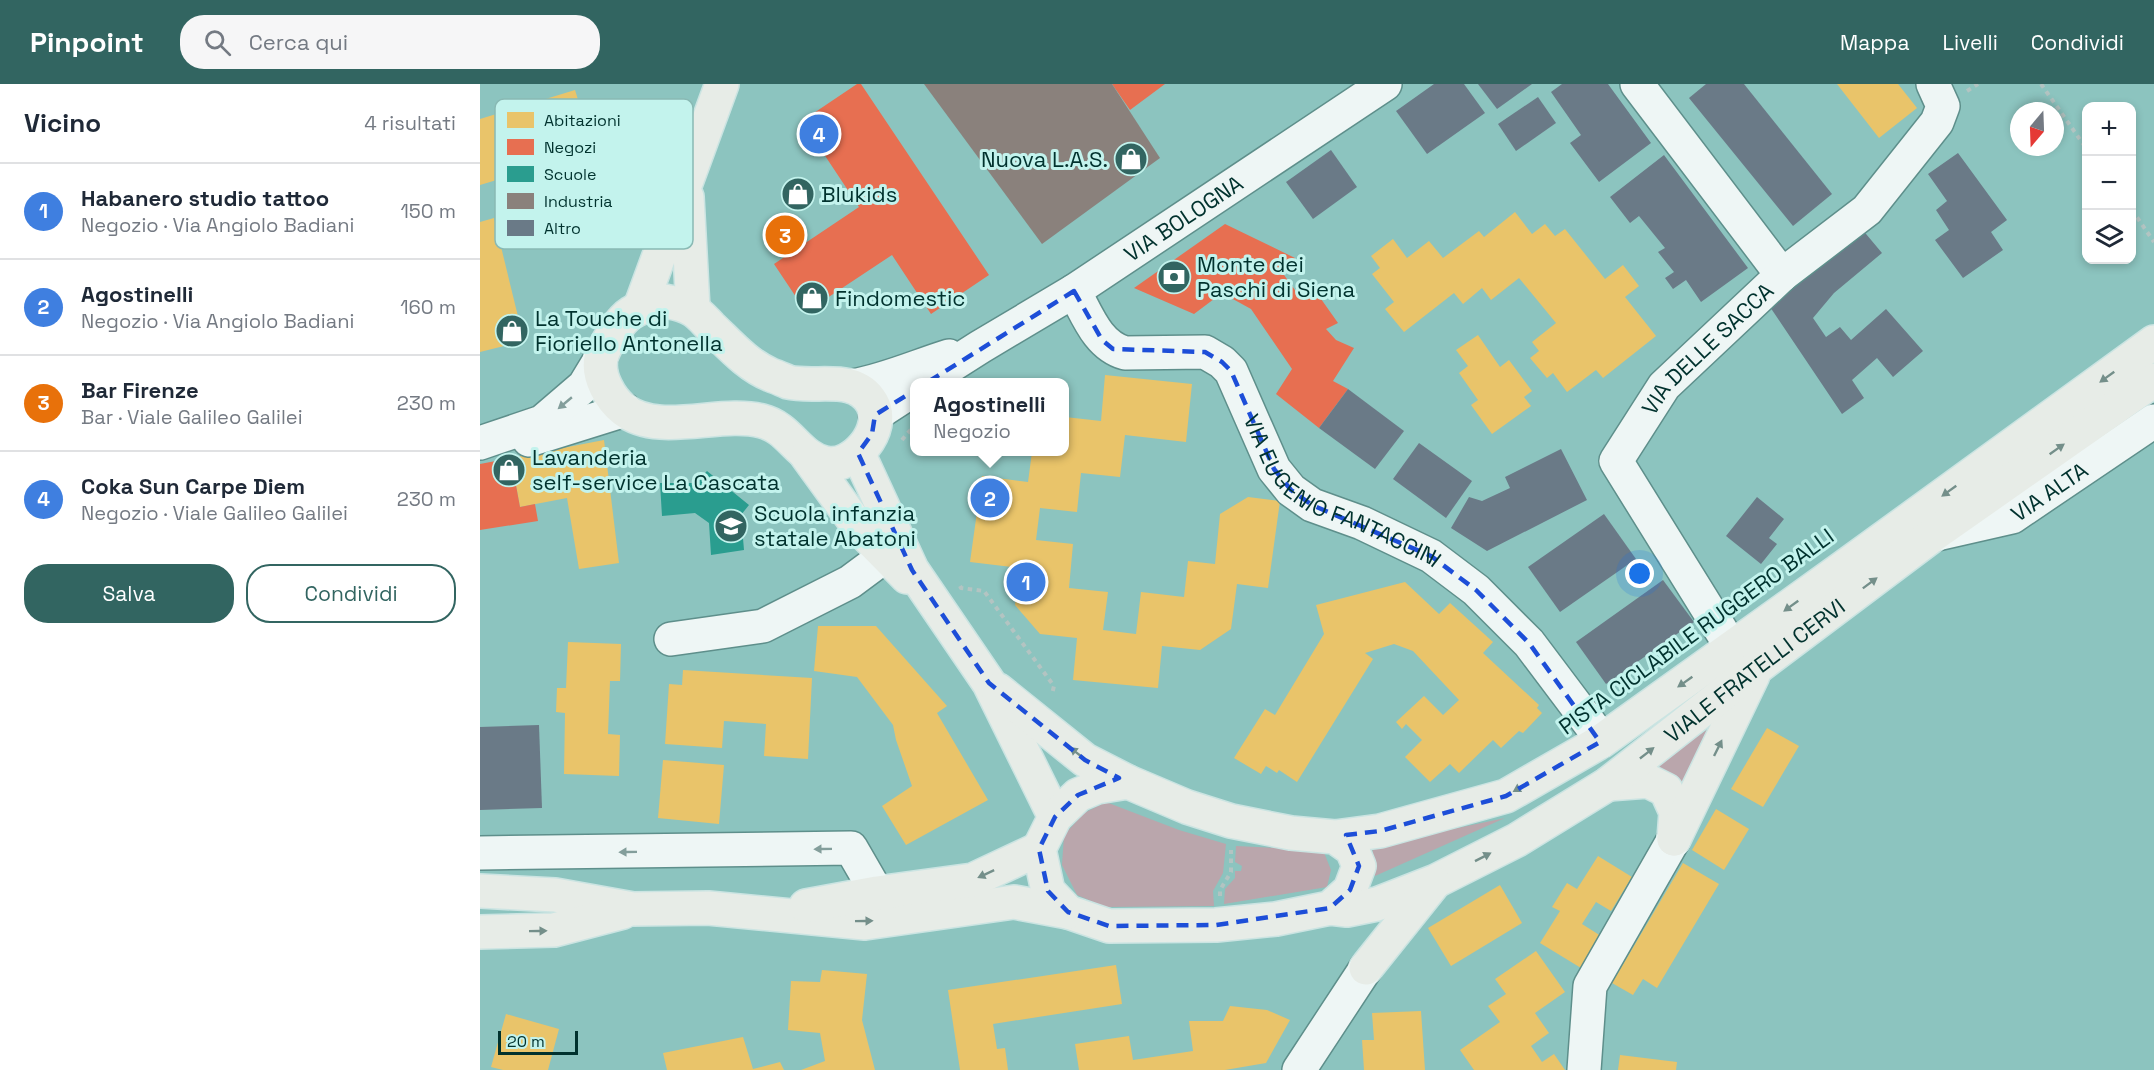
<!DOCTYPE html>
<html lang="it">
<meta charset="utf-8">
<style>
body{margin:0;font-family:"Space Grotesk",sans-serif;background:#f6f6f7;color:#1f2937}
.controls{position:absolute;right:18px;top:18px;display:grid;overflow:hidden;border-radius:12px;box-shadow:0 3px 9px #0003}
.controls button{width:54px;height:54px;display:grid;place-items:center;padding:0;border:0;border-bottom:2px solid #e0e1e3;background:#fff;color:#1f2937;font:30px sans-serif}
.compass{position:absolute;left:1530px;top:18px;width:54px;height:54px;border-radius:50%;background:#fff;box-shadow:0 3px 9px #0003;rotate:199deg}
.scale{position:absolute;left:18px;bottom:15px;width:80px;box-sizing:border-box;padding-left:6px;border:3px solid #01322e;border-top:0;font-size:16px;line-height:21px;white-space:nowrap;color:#01322e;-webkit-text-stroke:4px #c3f3ed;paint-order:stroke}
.you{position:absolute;left:1160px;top:490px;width:21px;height:21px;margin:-15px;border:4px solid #fff;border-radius:50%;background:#1a73e8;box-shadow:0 0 0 9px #1a73e833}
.badge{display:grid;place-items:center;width:39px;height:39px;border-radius:50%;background:#326561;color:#fff;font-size:20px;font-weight:700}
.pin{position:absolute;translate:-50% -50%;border:3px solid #fff;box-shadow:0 2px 6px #0006}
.popup{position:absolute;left:430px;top:294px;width:159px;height:78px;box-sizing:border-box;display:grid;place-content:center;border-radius:12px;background:#fff;filter:drop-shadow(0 2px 4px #0005);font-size:20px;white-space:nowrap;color:#747a83}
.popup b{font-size:22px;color:#1f2937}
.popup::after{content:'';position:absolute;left:50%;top:100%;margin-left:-12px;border:12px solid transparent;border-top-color:#fff}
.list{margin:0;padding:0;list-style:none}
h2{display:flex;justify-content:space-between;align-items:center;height:78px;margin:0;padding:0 24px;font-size:26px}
h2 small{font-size:20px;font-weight:400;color:#747a83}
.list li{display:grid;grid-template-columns:39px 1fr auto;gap:18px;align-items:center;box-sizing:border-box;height:96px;padding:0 24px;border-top:2px solid #e0e1e3}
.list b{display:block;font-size:22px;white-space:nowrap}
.list p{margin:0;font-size:20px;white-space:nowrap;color:#747a83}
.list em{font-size:20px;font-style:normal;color:#747a83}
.actions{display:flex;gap:12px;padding:18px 24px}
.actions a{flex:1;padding:14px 0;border:2px solid #326561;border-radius:24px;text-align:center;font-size:21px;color:#326561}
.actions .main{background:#326561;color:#fff}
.icon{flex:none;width:33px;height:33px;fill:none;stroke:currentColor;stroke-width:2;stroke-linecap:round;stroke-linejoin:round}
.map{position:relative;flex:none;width:1674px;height:986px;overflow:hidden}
header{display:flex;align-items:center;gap:36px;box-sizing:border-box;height:84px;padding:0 30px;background:#326561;color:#fff}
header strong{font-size:28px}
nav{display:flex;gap:33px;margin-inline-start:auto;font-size:21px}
.search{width:420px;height:54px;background:#f6f6f7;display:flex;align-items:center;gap:15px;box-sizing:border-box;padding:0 21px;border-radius:24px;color:#747a83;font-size:22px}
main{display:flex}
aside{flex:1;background:#fff}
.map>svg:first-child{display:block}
.green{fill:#baa6ac}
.homes{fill:#e9c46a}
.shops{fill:#e76f51}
.schools{fill:#2a9d8f}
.industry{fill:#8a817c}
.building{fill:#6a7a87}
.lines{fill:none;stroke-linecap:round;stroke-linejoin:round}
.minor-casing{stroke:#5e8f8b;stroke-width:36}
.major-casing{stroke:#cbe4e2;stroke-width:36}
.path{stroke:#b3c4c2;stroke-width:4;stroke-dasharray:4.5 4.5;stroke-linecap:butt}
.minor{stroke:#eef6f5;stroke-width:33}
.major{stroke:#e7ece7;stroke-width:33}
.oneway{fill:#748f8a}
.oneway2{fill:#839e9b}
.marked{fill:none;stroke:#1d4ed8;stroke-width:4.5;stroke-dasharray:12 8;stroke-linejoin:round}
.labels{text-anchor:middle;stroke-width:6;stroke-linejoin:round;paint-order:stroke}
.poi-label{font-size:22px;fill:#01322e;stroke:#c3f3ed;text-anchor:start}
.street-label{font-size:22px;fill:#01322e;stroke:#c3f3ed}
.key{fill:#c3f3ed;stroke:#89b9b4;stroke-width:1.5}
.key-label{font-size:16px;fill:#01322e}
</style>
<header>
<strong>Pinpoint</strong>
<div class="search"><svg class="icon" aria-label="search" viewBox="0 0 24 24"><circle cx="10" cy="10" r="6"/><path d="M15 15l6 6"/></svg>Cerca qui</div>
<nav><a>Mappa</a><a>Livelli</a><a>Condividi</a></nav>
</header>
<main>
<aside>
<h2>Vicino<small>4 risultati</small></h2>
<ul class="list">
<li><span class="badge" style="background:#3f7fe0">1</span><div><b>Habanero studio tattoo</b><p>Negozio · Via Angiolo Badiani</p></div><em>150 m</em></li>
<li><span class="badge" style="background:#3f7fe0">2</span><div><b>Agostinelli</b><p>Negozio · Via Angiolo Badiani</p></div><em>160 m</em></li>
<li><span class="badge" style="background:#e8710a">3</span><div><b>Bar Firenze</b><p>Bar · Viale Galileo Galilei</p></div><em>230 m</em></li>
<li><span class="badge" style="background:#3f7fe0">4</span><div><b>Coka Sun Carpe Diem</b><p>Negozio · Viale Galileo Galilei</p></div><em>230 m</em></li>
</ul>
<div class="actions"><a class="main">Salva</a><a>Condividi</a></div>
</aside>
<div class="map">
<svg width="1674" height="986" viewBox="0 0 1674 986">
<rect width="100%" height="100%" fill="#8cc4bf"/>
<g class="green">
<polygon points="1240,637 1202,723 1158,692"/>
<polygon points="626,718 699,746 746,760 743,789 733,807 734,822 625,823 597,811 582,781 584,751 604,729"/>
<polygon points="1025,734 895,792 892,762"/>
<polygon points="756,762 843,766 851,786 847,803 744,820 745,805 755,794 755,787 761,787 762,782 755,778"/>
</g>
<g class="homes">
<polygon points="1357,0 1418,0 1437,24 1399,54"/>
<polygon points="95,6 114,67 0,101 0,35"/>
<polygon points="1035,128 1052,150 1065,140 1075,152 1085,145 1125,195 1143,181 1159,202 1145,213 1176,252 1123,294 1116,286 1087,308 1073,289 1067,294 1050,274 1059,267 1052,258 1076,239 1039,194 1011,216 1002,204 983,220 974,209 924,248 905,225 914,218 892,190 900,184 891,172 913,155 927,174 949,157 963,174 999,147 1004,153"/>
<polygon points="14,134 44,257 0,268 0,138"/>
<polygon points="998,251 1020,283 1029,276 1052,307 1044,313 1051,322 1012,350 991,321 998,316 979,289 988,282 976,266"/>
<polygon points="625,291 712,300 706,358 645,351 640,393 601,389 597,428 560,424 556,456 593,460 589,504 628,508 623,546 656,550 661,508 704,513 708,477 735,480 740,430 768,413 800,417 788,504 757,500 751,545 720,566 682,562 678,604 593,596 597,554 560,550 535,521 540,484 490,478 502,392 548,398 552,368 585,368 585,333 621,337"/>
<polygon points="124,356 139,479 99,485 87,414 40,423 31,374"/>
<polygon points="925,498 959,530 970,519 1013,558 1003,569 1059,621 1057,624 1062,629 1043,649 1039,647 1021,664 1013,656 979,689 970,680 950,698 925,673 942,656 926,640 922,645 916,638 944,612 963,631 979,616 933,567 914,560 885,569 893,575 817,698 799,686 797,689 786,682 781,690 754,674 785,625 795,631 844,550 836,521"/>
<polygon points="338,542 396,542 467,622 457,629 508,716 426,761 402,722 432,702 416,656 413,641 377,593 334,587"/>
<polygon points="88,558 141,560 140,597 130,597 128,650 140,651 139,692 84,690 85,629 76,628 77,604 86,604"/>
<polygon points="203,586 332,594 328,675 284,672 286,640 244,637 242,664 185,660 189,600 202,601"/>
<polygon points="1287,644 1319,662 1283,723 1251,705"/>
<polygon points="183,676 244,681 239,740 178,734"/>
<polygon points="1236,725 1269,745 1244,786 1212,766"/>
<polygon points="1118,772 1152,793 1131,827 1116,818 1102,840 1121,852 1101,884 1060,859 1080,827 1072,823 1087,799 1097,805"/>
<polygon points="1203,779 1239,800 1177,904 1163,895 1153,911 1132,899"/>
<polygon points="1020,801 1042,839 971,882 948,844"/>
<polygon points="1056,867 1085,908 1055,929 1069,949 1051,962 1062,978 1074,970 1085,986 994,986 980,966 1020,938 1008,922 1026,910 1015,895"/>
<polygon points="636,881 642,920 513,940 517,965 525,964 528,986 480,986 468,906"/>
<polygon points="342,886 387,890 382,936 395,986 321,986 345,977 340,949 308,946 311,897 340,898"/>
<polygon points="750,922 787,926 810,936 786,979 745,986 599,986 595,960 649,952 653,976 713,967 709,937 743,937"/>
<polygon points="941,927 945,986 884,986 882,956 894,956 892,929"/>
<polygon points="26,930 79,945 68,986 23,986 11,983"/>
<polygon points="263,953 273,985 300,978 304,986 187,986 183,969"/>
<polygon points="1140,971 1197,978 1196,986 1138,986"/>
</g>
<g class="shops">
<polygon points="377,0 381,0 509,191 451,230 412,171 326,228 294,180 379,123 322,37"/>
<polygon points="632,0 685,0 650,26"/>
<polygon points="745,140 815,174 804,191 820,213 834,205 858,239 846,245 856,256 874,264 853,297 868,305 839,344 796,310 812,285 771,225 751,214 734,215 714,230 654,204"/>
<polygon points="31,374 40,423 55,420 58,437 0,446 0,380"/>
</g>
<polygon class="schools" points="227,387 269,421 261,431 264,466 231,471 229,439 215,429 182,432 180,399 216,399"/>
<polygon class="industry" points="444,0 632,0 680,74 562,160"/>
<g class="building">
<polygon points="954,0 984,0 1005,29 947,70 916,27"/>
<polygon points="998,0 1052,0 1017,25"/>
<polygon points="1082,0 1128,0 1171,59 1119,98 1090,59 1101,51 1071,8"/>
<polygon points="1226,0 1264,0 1352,110 1313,142 1209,14"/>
<polygon points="1058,13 1076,39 1036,67 1018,40"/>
<polygon points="851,66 877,103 833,135 806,98"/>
<polygon points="1478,69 1527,136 1511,148 1523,166 1483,194 1455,156 1469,146 1456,126 1467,117 1448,90"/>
<polygon points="1184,71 1268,184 1221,218 1206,196 1193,205 1185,194 1194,188 1178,168 1185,164 1159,132 1150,139 1130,113"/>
<polygon points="1376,138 1402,169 1354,209 1333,234 1346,253 1360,243 1371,256 1406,225 1443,267 1413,293 1397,274 1372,296 1384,314 1362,330 1286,217"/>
<polygon points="868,305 924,347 895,385 839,344"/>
<polygon points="939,359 992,397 966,434 913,395"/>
<polygon points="1081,365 1107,416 1007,467 971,444 989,413 1002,417 1030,404 1025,393"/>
<polygon points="1277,413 1304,435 1289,454 1297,460 1281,480 1246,452"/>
<polygon points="1124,430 1156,475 1080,528 1048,483"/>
<polygon points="1183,496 1214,538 1126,600 1096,558"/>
<polygon points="59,641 62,724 0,726 0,643"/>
</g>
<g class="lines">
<g class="minor-casing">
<g id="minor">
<polyline points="1157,0 1302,191"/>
<path id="s1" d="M 594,207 C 607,230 617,261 645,269 L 725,268 L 742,278 L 751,287 L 794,385 L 811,406 L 832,421 L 882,439 L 951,472 L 996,506 L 1049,559 L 1113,644 L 1120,658"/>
<path id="s2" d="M 445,298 L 500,263 L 594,207 L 905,0"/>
<path d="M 373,302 C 406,296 437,282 469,272"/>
<polyline points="395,331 435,305"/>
<polyline points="49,356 145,326"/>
<polyline points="0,359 62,338 104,302 121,274"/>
<path id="s3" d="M 1453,451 L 1532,433 L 1674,337"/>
<polyline points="191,555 283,542 370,498 405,472"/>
<path id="s4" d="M 1252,564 L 1136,377 L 1184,302 L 1302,191 L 1387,126 L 1457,38 L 1463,22 L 1453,0"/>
<polyline points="0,769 371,764 397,809"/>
<polyline points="819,986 886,884"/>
<polyline points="1104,986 1110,902 1194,755"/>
</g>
</g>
<g class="major-casing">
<g id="major">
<polyline points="207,113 213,225"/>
<path d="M 185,217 C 194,219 203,220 211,225 C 219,229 225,237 231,243 C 250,261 267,281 291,291 C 297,293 303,296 308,298 C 336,305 375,289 392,319 C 407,345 373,386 345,379 C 318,373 310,344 282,337 C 241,326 179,353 144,326 C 130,315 117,292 121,274 C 123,265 129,257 133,249 C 138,242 143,234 151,229 C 161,222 173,220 185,217 Z"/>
<polyline points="160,224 242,0"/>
<polyline points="378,369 432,486 509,599 575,733"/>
<polyline points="327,372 380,445 427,493"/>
<polyline points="518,606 605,676 648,698"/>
<polyline points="1128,700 1168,697 1186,706 1196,728 1194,755"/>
<polyline points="855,753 872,765 879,782 870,806 850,824 796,835 736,841 629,842 588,828 568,807 559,765 575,733 598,711 617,703 648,698 707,723 751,737 811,749 855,753 900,747 1026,712 1120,658 1363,484 1674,258"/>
<polyline points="1194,755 1273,591"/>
<polyline points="0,807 75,811 153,825 228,824 385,839 534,818 588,828"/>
<polyline points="326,822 397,809 493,796 559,765"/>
<path id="s5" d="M 850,824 L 867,826 L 897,820 L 956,797 L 1037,756 L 1128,700 L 1276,584 L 1453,451 L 1674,296"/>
<polyline points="0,848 74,846 143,828"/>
<polyline points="886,884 954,799"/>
</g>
</g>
<g class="path">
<polyline points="1561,0 1606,64"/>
<polyline points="1487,7 1498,0"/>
<polyline points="1652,126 1674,158"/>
<polyline points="422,356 433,343"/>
<polyline points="480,502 481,504 504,507 574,602 572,610"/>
<polyline points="740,812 740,806 751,788 751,766"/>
</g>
<use href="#minor" class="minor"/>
<use href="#major" class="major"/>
</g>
<defs><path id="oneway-solid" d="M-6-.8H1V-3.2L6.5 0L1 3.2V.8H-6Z" transform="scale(1.5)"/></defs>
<g class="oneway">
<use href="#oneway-solid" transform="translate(1627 293) rotate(144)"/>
<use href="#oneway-solid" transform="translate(1577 365) rotate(-35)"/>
<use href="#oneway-solid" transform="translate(1469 407) rotate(144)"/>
<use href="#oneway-solid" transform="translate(1390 499) rotate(-37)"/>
<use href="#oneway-solid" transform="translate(1311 522) rotate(144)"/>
<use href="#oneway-solid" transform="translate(1205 598) rotate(145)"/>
<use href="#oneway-solid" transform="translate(1238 664) rotate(-64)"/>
<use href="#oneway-solid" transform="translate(597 669) rotate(-142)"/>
<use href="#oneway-solid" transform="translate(1167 669) rotate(-38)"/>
<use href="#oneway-solid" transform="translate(1041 703) rotate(150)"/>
<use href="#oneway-solid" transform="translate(1003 773) rotate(-27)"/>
<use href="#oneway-solid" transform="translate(506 790) rotate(155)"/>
<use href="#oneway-solid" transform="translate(384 837) rotate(-1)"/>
<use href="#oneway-solid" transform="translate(58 847) rotate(-1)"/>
</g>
<g class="oneway2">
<use href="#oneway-solid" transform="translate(85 319) rotate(140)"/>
<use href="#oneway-solid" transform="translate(343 765) rotate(179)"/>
<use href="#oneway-solid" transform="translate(148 768) rotate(179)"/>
</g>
<path class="marked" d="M 594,207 L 622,256 L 633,265 L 725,268 L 742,278 L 751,287 L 794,385 L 811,406 L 832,421 L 951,472 L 996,506 L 1049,559 L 1120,658 L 1026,712 L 900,747 L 866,751 L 879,782 L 870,806 L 850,824 L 736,841 L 629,842 L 588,828 L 568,807 L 559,765 L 575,733 L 598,711 L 639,694 L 605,676 L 509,599 L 432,486 L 378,369 L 392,350 L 395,331 Z"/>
<defs>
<g id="shop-disc" transform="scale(1.725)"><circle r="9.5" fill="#326561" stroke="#c3f3ed"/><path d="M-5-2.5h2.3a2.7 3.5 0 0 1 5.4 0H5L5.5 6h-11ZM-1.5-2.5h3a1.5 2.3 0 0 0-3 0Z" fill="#fff"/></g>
<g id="bank-disc" transform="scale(1.725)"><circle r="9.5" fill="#326561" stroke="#c3f3ed"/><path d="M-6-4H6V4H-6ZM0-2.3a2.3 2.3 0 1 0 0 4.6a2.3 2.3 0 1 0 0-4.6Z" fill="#fff"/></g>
<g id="school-disc" transform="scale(1.725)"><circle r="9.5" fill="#326561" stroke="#c3f3ed"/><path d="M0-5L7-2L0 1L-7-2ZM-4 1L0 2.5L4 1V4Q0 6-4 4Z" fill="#fff"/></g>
</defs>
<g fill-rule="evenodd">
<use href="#shop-disc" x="651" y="75"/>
<use href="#shop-disc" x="318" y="110"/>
<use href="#bank-disc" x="694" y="193"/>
<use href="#shop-disc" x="332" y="214"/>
<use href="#shop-disc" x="32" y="247"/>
<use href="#shop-disc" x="29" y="386"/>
<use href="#school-disc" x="251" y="442"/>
</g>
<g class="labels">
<g class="poi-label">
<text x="628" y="83" text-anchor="end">Nuova L.A.S.</text>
<text x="341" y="118">Blukids</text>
<text x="717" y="188">Monte dei<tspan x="717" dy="25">Paschi di Siena</tspan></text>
<text x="355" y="222">Findomestic</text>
<text x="55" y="242">La Touche di<tspan x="55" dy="25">Fioriello Antonella</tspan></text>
<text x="52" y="381">Lavanderia<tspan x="52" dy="25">self-service La Cascata</tspan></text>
<text x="274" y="437">Scuola infanzia<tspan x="274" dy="25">statale Abatoni</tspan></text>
</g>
<g class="street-label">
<text dy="8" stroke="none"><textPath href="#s2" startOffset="306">VIA BOLOGNA</textPath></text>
<text dy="8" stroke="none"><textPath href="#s4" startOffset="366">VIA DELLE SACCA</textPath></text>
<text dy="8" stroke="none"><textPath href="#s1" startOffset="369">VIA EUGENIO FANTACCINI</textPath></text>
<text dy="8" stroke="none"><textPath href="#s3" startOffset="126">VIA ALTA</textPath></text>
<text transform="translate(1216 547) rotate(-36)" y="8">PISTA CICLABILE RUGGERO BALLI</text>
<text dy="8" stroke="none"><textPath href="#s5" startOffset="494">VIALE FRATELLI CERVI</textPath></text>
</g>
</g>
<rect x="15" y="15" width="198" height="150" rx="9" class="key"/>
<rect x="27" y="28" width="27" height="16" fill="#e9c46a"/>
<rect x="27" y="55" width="27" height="16" fill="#e76f51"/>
<rect x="27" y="82" width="27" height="16" fill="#2a9d8f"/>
<rect x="27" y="109" width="27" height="16" fill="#8a817c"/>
<rect x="27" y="136" width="27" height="16" fill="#6a7a87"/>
<g class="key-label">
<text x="64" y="42">Abitazioni</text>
<text x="64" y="69">Negozi</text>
<text x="64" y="96">Scuole</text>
<text x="64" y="123">Industria</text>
<text x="64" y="150">Altro</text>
</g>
</svg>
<div class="controls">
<button>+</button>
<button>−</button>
<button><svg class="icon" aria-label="layers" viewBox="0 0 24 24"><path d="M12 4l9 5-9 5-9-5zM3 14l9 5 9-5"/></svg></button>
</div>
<svg class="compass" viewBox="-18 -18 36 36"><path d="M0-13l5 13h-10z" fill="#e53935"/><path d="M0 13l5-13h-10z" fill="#747a83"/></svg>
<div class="scale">20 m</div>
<div class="you"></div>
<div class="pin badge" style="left:546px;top:498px;background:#3f7fe0">1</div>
<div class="pin badge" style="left:510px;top:414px;background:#3f7fe0">2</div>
<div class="popup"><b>Agostinelli</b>Negozio</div>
<div class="pin badge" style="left:305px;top:151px;background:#e8710a">3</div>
<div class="pin badge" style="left:339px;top:50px;background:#3f7fe0">4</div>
</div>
</main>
